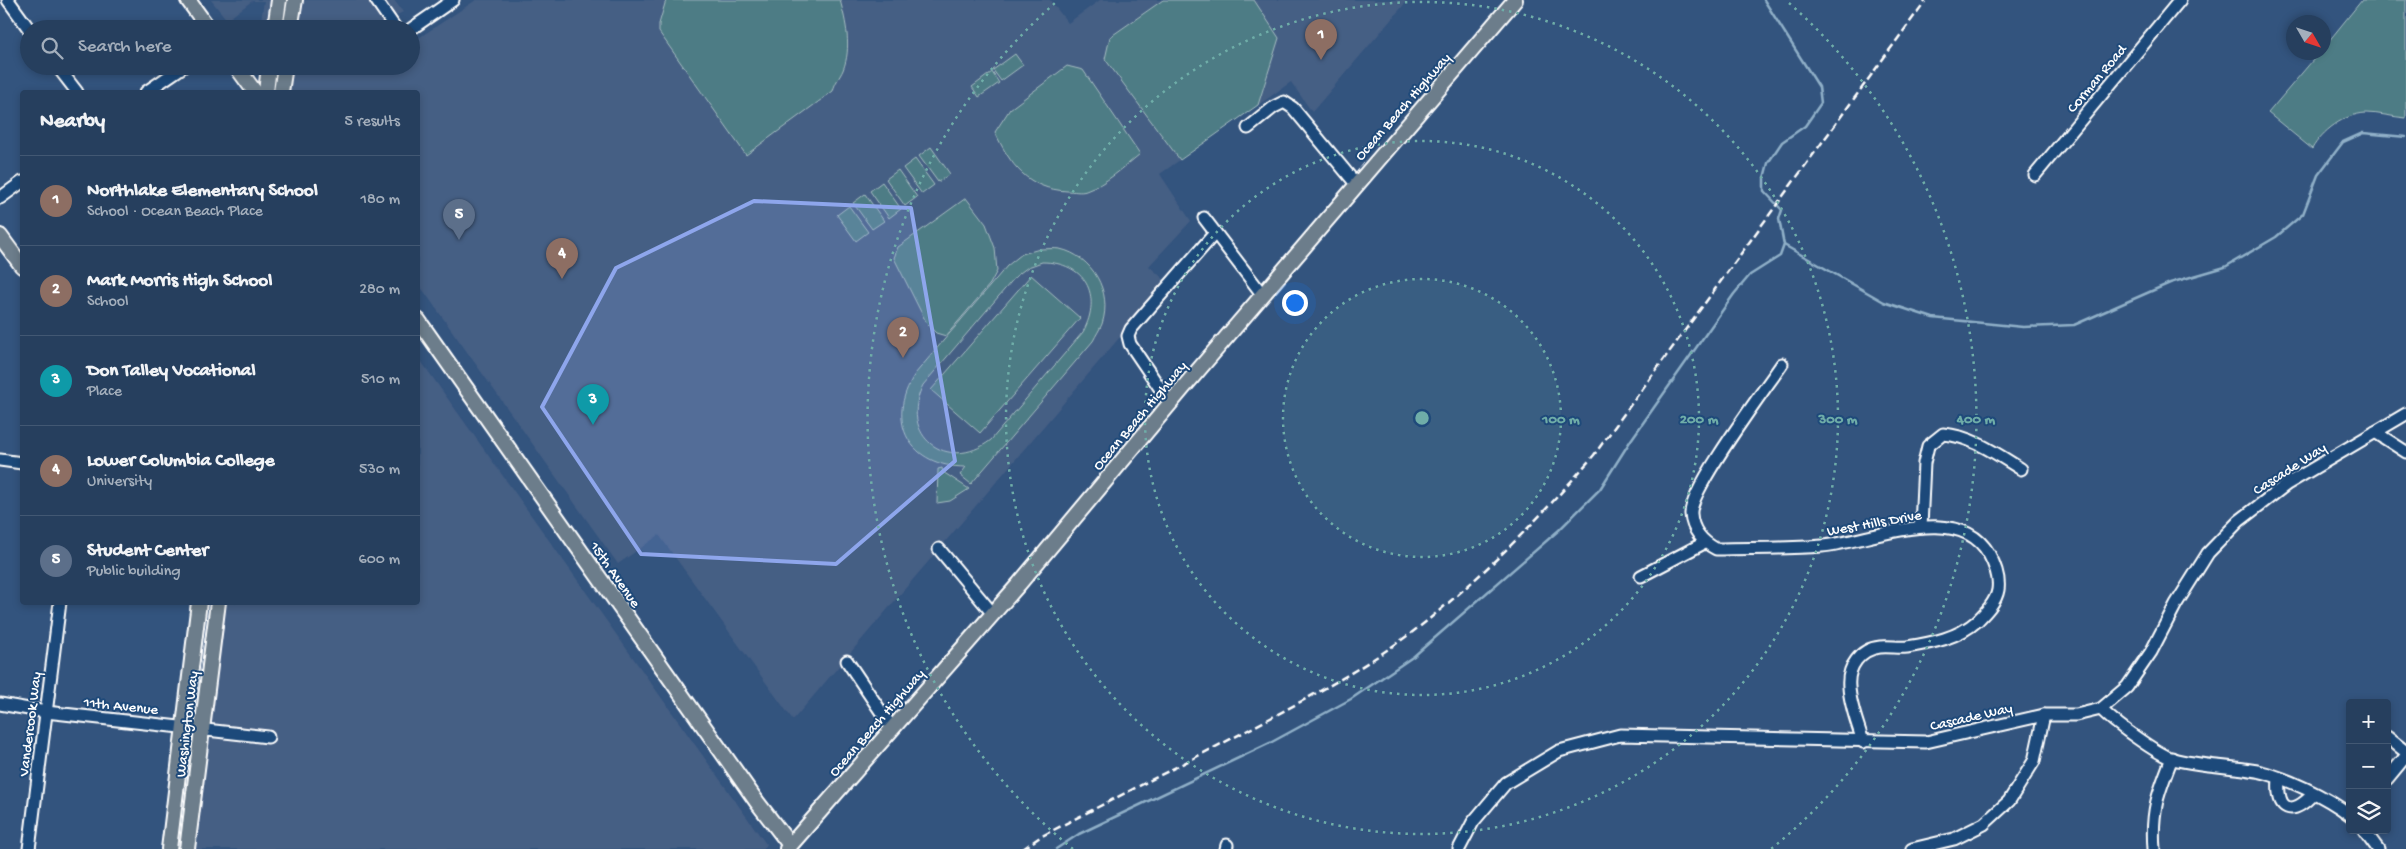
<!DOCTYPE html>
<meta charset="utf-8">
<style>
body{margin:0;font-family:"Gochi Hand",sans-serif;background:#324a67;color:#f1f3f6}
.controls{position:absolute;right:15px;bottom:15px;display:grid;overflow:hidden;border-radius:5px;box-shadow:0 2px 8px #0003}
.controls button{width:45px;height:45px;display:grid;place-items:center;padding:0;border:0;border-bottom:1px solid #425873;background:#263f5e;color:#f1f3f6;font:25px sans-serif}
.compass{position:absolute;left:2286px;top:15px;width:45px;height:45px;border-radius:50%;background:#263f5e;box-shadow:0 2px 8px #0003;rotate:129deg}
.you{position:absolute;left:1294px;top:302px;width:18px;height:18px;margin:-12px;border:4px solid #fff;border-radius:50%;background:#1a73e8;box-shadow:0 0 0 8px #1a73e833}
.badge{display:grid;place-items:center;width:32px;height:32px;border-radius:50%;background:#ffd166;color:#fff;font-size:16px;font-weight:700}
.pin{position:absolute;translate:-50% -41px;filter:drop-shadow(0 1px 2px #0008)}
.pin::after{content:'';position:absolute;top:26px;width:18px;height:15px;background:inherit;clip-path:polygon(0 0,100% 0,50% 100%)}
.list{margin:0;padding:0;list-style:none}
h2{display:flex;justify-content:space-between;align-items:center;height:65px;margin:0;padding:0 20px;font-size:21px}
h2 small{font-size:16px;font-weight:400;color:#a4afbc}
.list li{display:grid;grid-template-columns:32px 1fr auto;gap:15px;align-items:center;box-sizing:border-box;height:90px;padding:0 20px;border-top:1px solid #425873}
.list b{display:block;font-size:19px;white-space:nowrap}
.list p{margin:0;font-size:16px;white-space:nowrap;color:#a4afbc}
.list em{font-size:16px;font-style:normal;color:#a4afbc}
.icon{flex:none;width:28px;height:28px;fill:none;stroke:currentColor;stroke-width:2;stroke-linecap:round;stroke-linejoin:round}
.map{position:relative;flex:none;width:2406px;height:849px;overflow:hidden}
.search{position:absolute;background:#263f5e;box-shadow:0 2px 8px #0003;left:20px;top:20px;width:400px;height:55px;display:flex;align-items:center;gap:12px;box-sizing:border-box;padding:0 18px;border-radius:28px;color:#a4afbc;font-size:19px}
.panel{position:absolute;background:#263f5e;box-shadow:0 2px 8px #0003;left:20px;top:90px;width:400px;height:515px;border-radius:5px}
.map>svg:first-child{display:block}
.built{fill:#455e84}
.green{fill:#4e7c85;stroke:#a6bec2;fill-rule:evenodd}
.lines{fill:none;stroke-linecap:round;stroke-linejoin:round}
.stream{stroke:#90b0c8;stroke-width:2.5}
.minor-casing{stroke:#fff;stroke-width:15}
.major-casing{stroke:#fff;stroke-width:18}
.minor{stroke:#1f4a7a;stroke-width:11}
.major{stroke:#6c7d8b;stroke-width:14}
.rail{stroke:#fff;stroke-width:2.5;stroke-dasharray:8 4;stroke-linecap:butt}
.marked{fill:#8ea6ec;fill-opacity:0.2;stroke:#8ea6ec;stroke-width:4;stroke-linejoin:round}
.ring{fill:none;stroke:#6fada8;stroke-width:2.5;stroke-dasharray:2.5 5}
.labels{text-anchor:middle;stroke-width:4;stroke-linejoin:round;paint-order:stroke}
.street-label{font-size:15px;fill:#fff;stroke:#1f4a7a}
.centre{fill:#6fada8;stroke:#1f4a7a;stroke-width:2.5}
.ring-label{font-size:15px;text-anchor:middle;font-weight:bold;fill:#6fada8;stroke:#1f4a7a;stroke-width:4;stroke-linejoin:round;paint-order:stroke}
</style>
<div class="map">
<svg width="2406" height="849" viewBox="0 0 2406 849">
<rect width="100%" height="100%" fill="#33547e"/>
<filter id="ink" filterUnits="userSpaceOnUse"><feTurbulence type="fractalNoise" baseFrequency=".02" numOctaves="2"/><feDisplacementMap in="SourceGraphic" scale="10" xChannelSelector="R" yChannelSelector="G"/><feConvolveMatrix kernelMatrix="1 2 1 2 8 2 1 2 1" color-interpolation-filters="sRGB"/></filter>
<g filter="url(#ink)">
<g class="built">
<polygon points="211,0 394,0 403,12 369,29 346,29 261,20 264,1 252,1 227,20"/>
<polygon points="476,0 1050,0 1068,23 1100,0 1408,0 1312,112 1291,82 1160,174 1191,221 1149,266 1167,282 793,720 659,535 618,564 418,283 418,92 290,92 292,66 411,66 411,43"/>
<polygon points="418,357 766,844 763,849 196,849 226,603 418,602"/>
</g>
<g class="green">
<path d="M 666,0 L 840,0 C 846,22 852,48 843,70 C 840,77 835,82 833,91 L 746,155 L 659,32 L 659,24 Z"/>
<polygon points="1163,0 1254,0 1279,38 1258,105 1180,160 1105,59 1110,37"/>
<path d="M 2362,0 L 2406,0 L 2406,118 C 2393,117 2379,113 2366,113 C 2344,114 2322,131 2312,149 L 2268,113 L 2319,53 L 2324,52 L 2324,47 Z"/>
<polygon points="1015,54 1023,65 1001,81 993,70"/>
<path d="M 1067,66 L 1083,70 L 1140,154 C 1124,167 1106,184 1086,191 C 1081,193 1073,191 1067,191 C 1028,189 1010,165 995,132 L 1010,109 Z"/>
<polygon points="992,72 999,83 979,97 972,87"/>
<polygon points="931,147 950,174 938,182 919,156"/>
<polygon points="915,159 934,185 922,194 903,168"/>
<polygon points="898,170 917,197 905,206 886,179"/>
<polygon points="882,182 901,209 889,218 870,191"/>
<polygon points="865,194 884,221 872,229 853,203"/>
<polygon points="966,198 986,224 995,248 997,271 990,284 946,336 936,333 927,324 894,258 898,247"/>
<polygon points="849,206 868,232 856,241 837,215"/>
<path d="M 1040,249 C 1046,249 1054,248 1060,249 C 1092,256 1113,292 1102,324 C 1100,329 1096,335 1093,341 L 971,484 L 960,475 L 966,467 C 910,467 884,422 915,374 L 1007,266 L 1022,254 ZM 1042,262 C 1085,262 1103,295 1083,332 L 991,440 C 947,474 898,435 923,385 L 1016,276 L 1028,267 Z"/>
<polygon points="1031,275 1080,318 980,433 931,390"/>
<polygon points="942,468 943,472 969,489 950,501 937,503 938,469"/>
</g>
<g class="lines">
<g class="stream">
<polyline points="1784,245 1884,302 1933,318 2023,327 2074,325 2170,283 2225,267 2276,237 2303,214 2318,175 2343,142 2363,133 2406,137"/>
<polyline points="1056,849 1079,834 1270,743 1351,699 1414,656 1559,530 1600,489 1631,440 1734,294 1750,275 1780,256 1784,245 1779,219 1782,210 1764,191 1764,178 1768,163 1782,142 1805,126 1821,103 1819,87 1764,0"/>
</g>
<g class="minor-casing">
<g id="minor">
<polyline points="8,0 29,29"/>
<polyline points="376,0 396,29"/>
<polyline points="411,29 453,0"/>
<polyline points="57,66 77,92"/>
<polyline points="146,92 184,66"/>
<polyline points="1248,128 1274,107 1284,102 1293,108 1356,184"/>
<polyline points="2035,175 2180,0"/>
<polyline points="0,198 22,182"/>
<polyline points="1204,218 1262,294"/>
<path d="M 1782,364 C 1765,389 1689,490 1691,514 C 1692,530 1703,542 1716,549 C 1751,548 1787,549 1822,546 C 1869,542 1959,500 1989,554 C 1995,565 2000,577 1998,590 C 1996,602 1985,613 1977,621 C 1958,638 1932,643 1907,647 C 1898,648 1889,646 1880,647 C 1860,649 1847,667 1849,687 C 1850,706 1858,724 1863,742"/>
<polyline points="1170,403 1130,344 1128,336 1131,329 1215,233"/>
<polyline points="2375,432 2406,452"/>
<polyline points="0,460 22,463"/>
<path d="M 1921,527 L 1924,463 L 1928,446 L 1943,434 C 1972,436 1997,454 2021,469"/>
<polyline points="939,549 993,614"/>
<polyline points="1641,576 1704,543"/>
<polyline points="847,661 892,728"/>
<polyline points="0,704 46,712 268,737"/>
<path d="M 2101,709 C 2113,722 2157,754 2173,759 C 2200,766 2229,766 2257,771 C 2285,777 2327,797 2350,815"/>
<polyline points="2387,737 2406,752"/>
<path d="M 2279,779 C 2276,811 2292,817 2313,794"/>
<polyline points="2387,779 2406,756"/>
<polyline points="2364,830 2378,849"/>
<polyline points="29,849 60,602"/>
<polyline points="1226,849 1227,845"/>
<polyline points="1459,849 1473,822 1506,783 1559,751 1620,735 1926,742 2044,715 2076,715 2101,709 2127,687 2151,652 2176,604 2208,553 2239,521 2287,484 2406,414"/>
<polyline points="1912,849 1954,839 1984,824 2009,801 2034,761 2044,715"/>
<path d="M 2154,849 C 2151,811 2158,793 2172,758"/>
</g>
</g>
<g class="major-casing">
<g id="major">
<polyline points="188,0 209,29"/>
<polyline points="275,29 279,0"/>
<polyline points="290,29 295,0"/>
<polyline points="236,66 255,92"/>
<polyline points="266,92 269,66"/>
<polyline points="281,92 285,66"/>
<polyline points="0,236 22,266"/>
<polyline points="418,320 757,802 790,845"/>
<polyline points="169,849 199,602"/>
<polyline points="187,849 218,602"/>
<polyline points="787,849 1019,584 1183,388 1515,0"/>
</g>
</g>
<use href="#minor" class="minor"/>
<use href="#major" class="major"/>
<path class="rail" d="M 1023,849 L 1040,837 C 1109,801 1179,766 1248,730 C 1310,697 1373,664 1428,620 C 1489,570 1543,515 1594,455 L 1926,0"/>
</g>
</g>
<path class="marked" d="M 754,201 L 911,208 L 955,461 L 836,564 L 641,554 L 542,407 L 616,268 Z"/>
<circle cx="1422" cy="418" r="139" fill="#6fada8" fill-opacity=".12"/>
<g class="ring">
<circle cx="1422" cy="418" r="139"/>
<circle cx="1422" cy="418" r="277"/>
<circle cx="1422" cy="418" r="416"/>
<path d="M1073 849A554 554 0 0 1 1055 3M1789 3A554 554 0 0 1 1771 849"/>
</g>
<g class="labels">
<g class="street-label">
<text transform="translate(2096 78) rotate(-50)" y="5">Corman Road</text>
<text transform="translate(1402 106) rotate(-49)" y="5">Ocean Beach Highway</text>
<text transform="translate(1139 415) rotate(-50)" y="5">Ocean Beach Highway</text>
<text transform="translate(2289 468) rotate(-33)" y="5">Cascade Way</text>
<text transform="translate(1874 522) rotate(-10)" y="5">West Hills Drive</text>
<text transform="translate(616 574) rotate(55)" y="5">15th Avenue</text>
<text transform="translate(121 705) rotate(6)" y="5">11th Avenue</text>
<text transform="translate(1971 716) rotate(-13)" y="5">Cascade Way</text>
<text transform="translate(876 722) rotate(-49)" y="5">Ocean Beach Highway</text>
<text transform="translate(29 724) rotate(-83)" y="5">Vandercook Way</text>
<text transform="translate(186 724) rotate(-83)" y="5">Washington Way</text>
</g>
</g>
<circle cx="1422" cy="418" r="8" class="centre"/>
<g class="ring-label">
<text x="1561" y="423">100 m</text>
<text x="1699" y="423">200 m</text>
<text x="1838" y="423">300 m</text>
<text x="1976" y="423">400 m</text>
</g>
</svg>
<div class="controls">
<button>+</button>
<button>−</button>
<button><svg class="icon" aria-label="layers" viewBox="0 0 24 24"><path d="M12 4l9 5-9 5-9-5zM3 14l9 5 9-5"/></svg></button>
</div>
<svg class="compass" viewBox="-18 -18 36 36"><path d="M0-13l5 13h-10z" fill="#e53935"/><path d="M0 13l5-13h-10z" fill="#a4afbc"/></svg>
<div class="you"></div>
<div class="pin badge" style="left:1321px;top:60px;background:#8d6e63">1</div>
<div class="pin badge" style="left:903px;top:358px;background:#8d6e63">2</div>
<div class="pin badge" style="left:593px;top:425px;background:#0f9aa8">3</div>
<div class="pin badge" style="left:562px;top:279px;background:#8d6e63">4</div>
<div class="pin badge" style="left:459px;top:240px;background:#5c6f8a">5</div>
<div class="search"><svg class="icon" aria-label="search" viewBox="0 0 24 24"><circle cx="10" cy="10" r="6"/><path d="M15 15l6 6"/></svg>Search here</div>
<section class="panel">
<h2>Nearby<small>5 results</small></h2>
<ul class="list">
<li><span class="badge" style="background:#8d6e63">1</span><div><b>Northlake Elementary School</b><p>School · Ocean Beach Place</p></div><em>180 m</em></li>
<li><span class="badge" style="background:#8d6e63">2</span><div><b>Mark Morris High School</b><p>School</p></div><em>280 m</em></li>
<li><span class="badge" style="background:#0f9aa8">3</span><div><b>Don Talley Vocational</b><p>Place</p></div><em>510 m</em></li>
<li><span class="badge" style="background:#8d6e63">4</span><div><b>Lower Columbia College</b><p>University</p></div><em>530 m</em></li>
<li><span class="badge" style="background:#5c6f8a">5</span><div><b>Student Center</b><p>Public building</p></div><em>600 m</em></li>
</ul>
</section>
</div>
